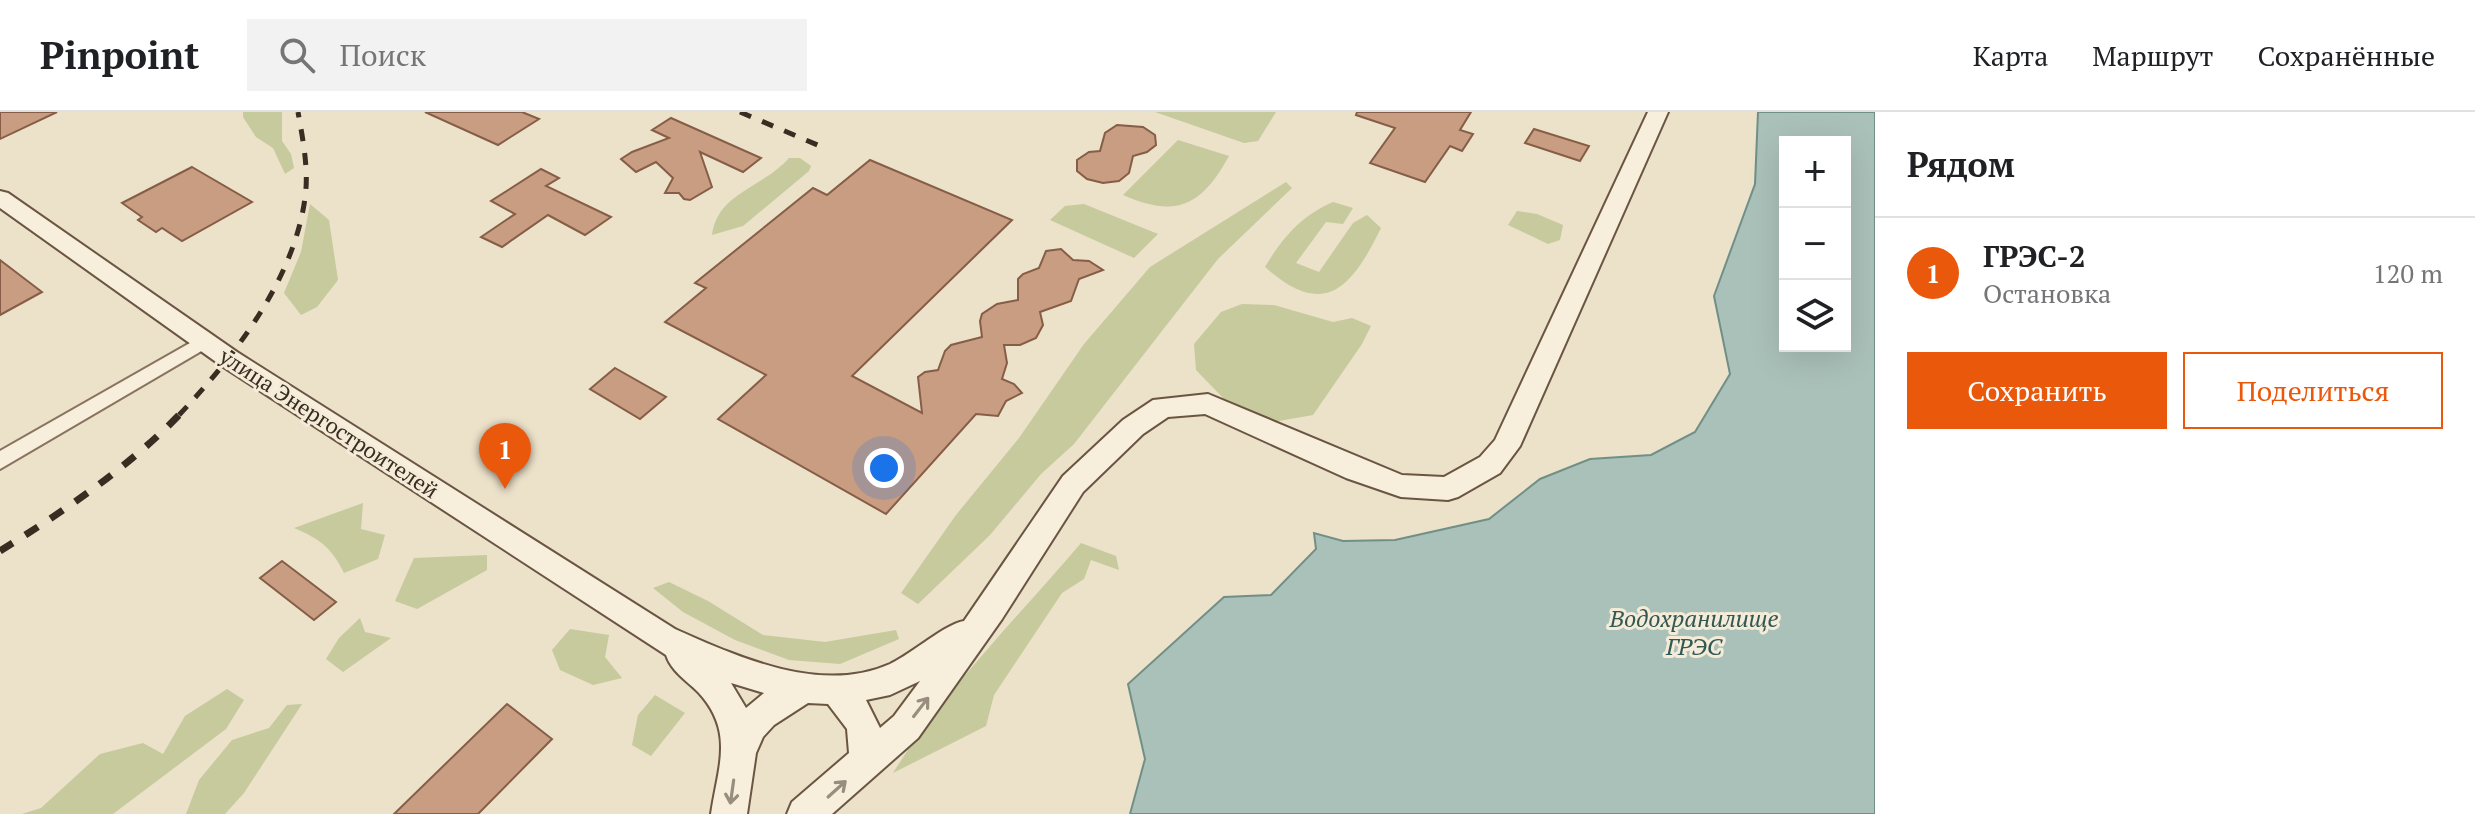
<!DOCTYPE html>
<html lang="ru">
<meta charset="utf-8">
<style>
body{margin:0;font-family:"PT Serif",serif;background:#f2f2f2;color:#202124}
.controls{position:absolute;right:24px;top:24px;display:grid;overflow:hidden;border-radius:0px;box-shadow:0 8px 32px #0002}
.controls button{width:72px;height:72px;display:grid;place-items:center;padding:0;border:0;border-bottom:2px solid #e0e0e0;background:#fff;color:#202124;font:40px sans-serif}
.you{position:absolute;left:884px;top:356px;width:28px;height:28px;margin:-20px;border:6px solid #fff;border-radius:50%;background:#1a73e8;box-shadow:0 0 0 12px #1a73e833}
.badge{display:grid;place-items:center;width:52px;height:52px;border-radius:50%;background:#ea580c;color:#fff;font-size:26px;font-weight:700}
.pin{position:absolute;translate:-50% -66px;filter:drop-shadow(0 2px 4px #0008)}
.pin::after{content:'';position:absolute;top:42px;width:28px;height:24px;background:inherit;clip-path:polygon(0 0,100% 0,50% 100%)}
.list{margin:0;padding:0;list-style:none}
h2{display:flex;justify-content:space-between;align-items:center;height:104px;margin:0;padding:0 32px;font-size:34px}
h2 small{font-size:26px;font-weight:400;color:#757577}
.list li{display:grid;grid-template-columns:52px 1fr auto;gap:24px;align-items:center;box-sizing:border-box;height:112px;padding:0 32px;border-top:2px solid #e0e0e0}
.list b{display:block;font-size:30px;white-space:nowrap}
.list p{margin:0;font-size:26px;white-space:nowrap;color:#757577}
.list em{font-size:26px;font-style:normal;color:#757577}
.actions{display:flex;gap:16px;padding:24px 32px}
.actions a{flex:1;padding:18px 0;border:2px solid #ea580c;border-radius:0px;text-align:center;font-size:28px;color:#ea580c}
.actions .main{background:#ea580c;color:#fff}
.icon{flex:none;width:44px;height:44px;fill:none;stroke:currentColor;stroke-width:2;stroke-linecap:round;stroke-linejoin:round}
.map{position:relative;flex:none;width:1875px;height:702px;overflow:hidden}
header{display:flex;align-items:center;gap:48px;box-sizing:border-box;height:112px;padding:0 40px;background:#fff;border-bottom:2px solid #e0e0e0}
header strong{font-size:38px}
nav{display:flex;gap:44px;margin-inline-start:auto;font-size:28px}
.search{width:560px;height:72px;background:#f2f2f2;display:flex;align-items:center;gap:20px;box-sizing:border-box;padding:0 28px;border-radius:0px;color:#757577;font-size:30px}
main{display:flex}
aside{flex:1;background:#fff}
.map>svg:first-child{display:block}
.green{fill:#c6ca9d}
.water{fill:#aac1b9;stroke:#708f87;stroke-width:2;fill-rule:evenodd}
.building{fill:#c89d81;stroke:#865d46;stroke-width:2}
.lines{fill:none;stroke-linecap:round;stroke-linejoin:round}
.street-casing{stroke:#88735f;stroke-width:4}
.secondary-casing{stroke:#6a5542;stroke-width:4}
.street{fill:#f7eedc;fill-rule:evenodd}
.secondary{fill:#f7eedc;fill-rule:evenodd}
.rail-far1{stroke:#392c21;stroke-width:5;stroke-dasharray:12 12;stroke-linecap:butt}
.rail{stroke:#392c21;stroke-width:7;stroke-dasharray:15 15;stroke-linecap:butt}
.oneway{stroke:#988d7e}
.labels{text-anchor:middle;stroke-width:6;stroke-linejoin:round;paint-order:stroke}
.street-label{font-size:22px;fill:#392c21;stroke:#f4ebd8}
.water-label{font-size:24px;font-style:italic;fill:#325854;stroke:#f4ebd8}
</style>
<header>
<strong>Pinpoint</strong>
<div class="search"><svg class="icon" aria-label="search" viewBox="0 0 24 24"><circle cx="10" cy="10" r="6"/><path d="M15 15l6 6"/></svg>Поиск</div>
<nav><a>Карта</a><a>Маршрут</a><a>Сохранённые</a></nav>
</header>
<main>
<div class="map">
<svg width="1875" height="702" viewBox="0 0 1875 702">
<rect width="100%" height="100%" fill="#ece1c9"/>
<g class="green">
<polygon points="243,0 282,0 282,29 291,42 294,56 285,62 273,36 256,25 243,5"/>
<polygon points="1155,0 1276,0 1258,29 1244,31"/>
<path d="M 1178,28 L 1229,44 C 1202,93 1177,107 1123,83 Z"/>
<path d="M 789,46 L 800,46 L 811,54 L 809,59 L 743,114 L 712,123 C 717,81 764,75 789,46 Z"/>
<polygon points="1286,70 1292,76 1218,147 1074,332 1041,362 990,423 918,492 901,481 956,403 1019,326 1084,232 1150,155"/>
<path d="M 1333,90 L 1353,96 L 1343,112 L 1326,110 L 1296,151 L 1319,160 L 1353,111 L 1367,103 L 1381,116 C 1352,175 1325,209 1265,155 C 1283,125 1301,104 1333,90 Z"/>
<polygon points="310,92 329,108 338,168 317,195 301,203 284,181 301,140"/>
<polygon points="1084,92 1158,122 1134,146 1050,108 1065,94"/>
<polygon points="1517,99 1537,102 1563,113 1560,128 1548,132 1508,113"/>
<polygon points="1242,192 1274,193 1333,210 1352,206 1371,214 1362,232 1313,303 1273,310 1226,289 1196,258 1194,232 1221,200"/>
<path d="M 363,391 L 361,417 L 385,423 L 378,447 L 344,461 C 332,436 320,427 294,416 Z"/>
<path d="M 1081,431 L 1116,444 L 1119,458 L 1091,448 L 1084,467 L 1062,481 L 994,583 L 986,614 L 893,661 C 943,580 1019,504 1081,431 Z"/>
<polygon points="487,443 487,458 417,497 395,489 414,446"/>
<polygon points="669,470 708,489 763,523 825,530 896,518 899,527 840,552 789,548 735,528 683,500 653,476"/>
<polygon points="360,506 365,520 391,526 343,560 326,547 339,526"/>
<polygon points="570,517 609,523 605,545 622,566 593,573 560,558 552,538"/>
<polygon points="227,577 244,588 226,617 113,702 22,702 41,696 100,642 143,631 163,642 185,604"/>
<polygon points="655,583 685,601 651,644 632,633 638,603"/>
<polygon points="302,592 244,681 225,702 186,702 199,668 232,628 269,616 287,593"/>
</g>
<path class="water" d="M 1758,0 L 1875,0 L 1875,702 L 1130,702 L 1145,647 L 1128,572 L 1224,485 L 1271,483 L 1316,437 L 1314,421 L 1343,429 L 1395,428 L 1489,407 L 1540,367 L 1590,347 L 1651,343 L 1695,320 L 1730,262 L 1714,184 L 1755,72 ZM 1785,30 L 1845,30 L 1845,234 L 1785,234 Z"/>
<g class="building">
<polygon points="0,0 57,0 0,27"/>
<polygon points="425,0 522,0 539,7 498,33"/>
<polygon points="1357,0 1471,0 1460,18 1473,22 1462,39 1450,34 1425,70 1370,51 1395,16 1356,3"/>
<polygon points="671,6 761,46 743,60 700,40 712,75 690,88 684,87 679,81 665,81 673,66 656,50 636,60 621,47 632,40 669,26 652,18"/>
<polygon points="1117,13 1143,15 1155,23 1156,33 1147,40 1133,44 1129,61 1119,69 1103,71 1087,67 1077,59 1077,48 1089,40 1100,39 1105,21"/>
<polygon points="1534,17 1589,34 1580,49 1525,31"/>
<polygon points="870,48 1012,108 852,264 922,301 918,265 925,260 938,258 945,239 951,233 982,225 980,209 982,202 997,192 1018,188 1018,167 1023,162 1039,156 1046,139 1061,137 1073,148 1089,149 1103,158 1079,167 1071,189 1040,200 1043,213 1036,226 1020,233 1004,233 1007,251 1002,267 1014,272 1022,281 1006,289 998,304 976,302 886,402 718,307 766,263 665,210 706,176 695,171 813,76 827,83"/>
<polygon points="192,55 252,90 182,129 162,116 156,120 138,108 142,105 122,91"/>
<polygon points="541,57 559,66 546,74 611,105 585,123 548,103 502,135 481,125 515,102 491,89"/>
<polygon points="0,148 42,180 0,203"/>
<polygon points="615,256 666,285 640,307 590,277"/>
<polygon points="282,449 336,490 314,508 260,466"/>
<polygon points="507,592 552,627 478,702 394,702"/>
</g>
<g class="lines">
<g class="street-casing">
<polygon id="street" points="204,223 213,229 210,234 0,357 0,339"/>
</g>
<g class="secondary-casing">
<path id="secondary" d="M 1648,0 L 1668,0 L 1520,334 L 1500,361 L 1458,385 L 1448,388 L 1401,385 L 1346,366 L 1205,302 L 1168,305 L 1143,322 L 1083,380 L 1002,507 L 918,626 L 832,702 L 787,702 L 792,690 L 849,641 L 847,617 L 828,592 L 808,591 L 774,613 L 763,625 L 756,641 L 747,702 L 711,702 C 718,654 735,620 698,580 C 686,568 671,559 666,543 L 219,252 L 0,96 L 0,79 L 8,81 L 237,240 L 675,517 C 738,545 821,583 890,552 C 913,541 945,512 964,509 L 1063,364 L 1123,308 L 1153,288 L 1208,282 L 1402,363 L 1444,365 L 1480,345 L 1495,328 ZM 920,569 L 894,604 L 880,616 L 866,588 L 890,583 ZM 731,571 L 764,581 L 746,596 Z"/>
</g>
<use href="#street" class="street"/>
<use href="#secondary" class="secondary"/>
<g class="rail-far1">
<polyline points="740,0 827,37"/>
<path d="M 179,303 C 234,245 294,168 305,86 C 309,58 303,28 298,0"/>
</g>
<path class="rail" d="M 0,439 C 64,399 128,356 181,301"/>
</g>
<defs><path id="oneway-shaft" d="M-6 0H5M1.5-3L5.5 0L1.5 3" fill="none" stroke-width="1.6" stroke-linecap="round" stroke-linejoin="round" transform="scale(2)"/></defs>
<g class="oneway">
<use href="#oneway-shaft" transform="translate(921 595) rotate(-52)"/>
<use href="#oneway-shaft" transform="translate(837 677) rotate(-42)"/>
<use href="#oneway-shaft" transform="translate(732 680) rotate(98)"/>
</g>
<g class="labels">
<g class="street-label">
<text transform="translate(329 311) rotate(33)" y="8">улица Энергостроителей</text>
</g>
<g class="water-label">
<text x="1694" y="515">Водохранилище<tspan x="1694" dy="28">ГРЭС</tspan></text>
</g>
</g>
</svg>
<div class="controls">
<button>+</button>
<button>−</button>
<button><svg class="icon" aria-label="layers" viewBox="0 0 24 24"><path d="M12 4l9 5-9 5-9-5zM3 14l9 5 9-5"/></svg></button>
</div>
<div class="you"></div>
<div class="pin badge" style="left:505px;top:377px">1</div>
</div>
<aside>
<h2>Рядом<small></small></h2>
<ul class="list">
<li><span class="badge">1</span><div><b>ГРЭС-2</b><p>Остановка</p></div><em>120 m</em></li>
</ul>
<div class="actions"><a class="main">Сохранить</a><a>Поделиться</a></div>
</aside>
</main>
